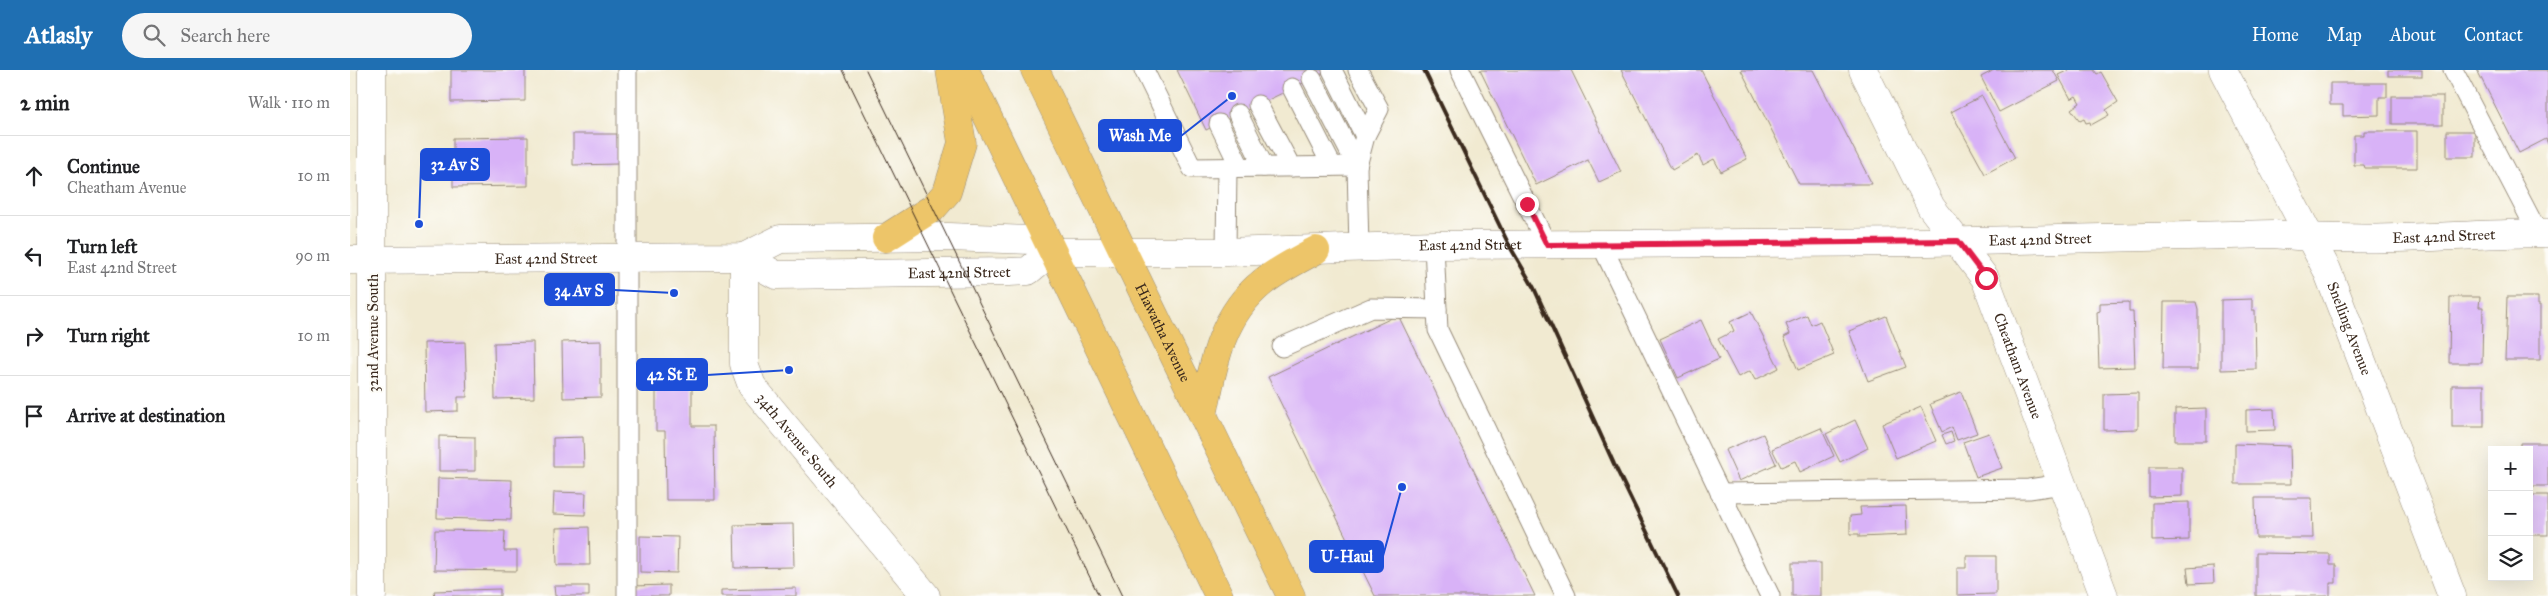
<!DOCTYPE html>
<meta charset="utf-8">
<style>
body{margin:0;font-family:"IM FELL Great Primer",serif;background:#f6f6f6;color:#202124}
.controls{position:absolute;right:15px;bottom:15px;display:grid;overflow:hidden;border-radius:0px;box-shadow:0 5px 20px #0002}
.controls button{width:45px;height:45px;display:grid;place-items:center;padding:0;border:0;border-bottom:1px solid #e0e0e0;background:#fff;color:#202124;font:25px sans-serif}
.stop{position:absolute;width:15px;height:15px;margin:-11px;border:4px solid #e11d48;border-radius:50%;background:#fff}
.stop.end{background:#e11d48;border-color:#fff;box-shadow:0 1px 5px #0008}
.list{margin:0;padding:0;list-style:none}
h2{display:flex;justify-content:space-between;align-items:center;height:65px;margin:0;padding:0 20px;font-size:21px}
h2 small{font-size:16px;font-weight:400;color:#757577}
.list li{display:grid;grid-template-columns:32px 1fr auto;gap:15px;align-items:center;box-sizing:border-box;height:80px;padding:0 20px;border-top:1px solid #e0e0e0}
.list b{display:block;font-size:19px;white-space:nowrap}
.list p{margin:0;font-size:16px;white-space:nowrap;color:#757577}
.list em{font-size:16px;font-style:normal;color:#757577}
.icon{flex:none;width:28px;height:28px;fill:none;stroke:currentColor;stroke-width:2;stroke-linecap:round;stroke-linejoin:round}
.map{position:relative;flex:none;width:2198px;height:526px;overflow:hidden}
header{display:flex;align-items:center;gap:30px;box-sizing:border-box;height:70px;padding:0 25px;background:#1f6fb2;color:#fff}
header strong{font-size:24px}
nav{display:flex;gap:28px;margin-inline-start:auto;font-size:18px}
.search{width:350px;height:45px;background:#f6f6f6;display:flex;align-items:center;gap:12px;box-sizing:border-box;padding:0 18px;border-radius:28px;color:#757577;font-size:19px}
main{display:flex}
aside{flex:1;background:#fff}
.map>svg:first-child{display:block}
.building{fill:#d8b2f7}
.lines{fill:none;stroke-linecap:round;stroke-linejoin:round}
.service-casing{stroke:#968a78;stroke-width:21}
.minor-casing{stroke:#968a78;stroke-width:29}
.tertiary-casing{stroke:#968a78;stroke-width:29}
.trunk-casing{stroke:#968a78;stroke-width:29}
.service{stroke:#fff;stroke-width:19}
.minor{stroke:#fff;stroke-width:28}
.tertiary{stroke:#fff;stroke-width:28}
.trunk{stroke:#edc569;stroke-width:28}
.tram{stroke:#3b2a1e;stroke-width:1}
.rail{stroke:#3b2a1e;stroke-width:4}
.route{stroke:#e11d48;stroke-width:6}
.labels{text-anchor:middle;stroke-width:4;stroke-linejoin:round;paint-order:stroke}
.street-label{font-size:15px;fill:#3b2a1e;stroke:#fdfcf7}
.leader{fill:none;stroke:#1d4ed8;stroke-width:2}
.callout-dot{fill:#1d4ed8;stroke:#fdfcf7;stroke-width:2}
.callout{fill:#1d4ed8;stroke:#1d4ed8;stroke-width:2}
.callout-label{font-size:16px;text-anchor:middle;font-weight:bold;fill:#fff}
</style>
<header>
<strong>Atlasly</strong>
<div class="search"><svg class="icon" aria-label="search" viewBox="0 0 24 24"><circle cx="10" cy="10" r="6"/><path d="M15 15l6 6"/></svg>Search here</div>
<nav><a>Home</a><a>Map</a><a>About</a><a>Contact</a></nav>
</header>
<main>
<aside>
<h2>2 min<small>Walk · 110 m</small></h2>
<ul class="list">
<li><svg class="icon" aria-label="ahead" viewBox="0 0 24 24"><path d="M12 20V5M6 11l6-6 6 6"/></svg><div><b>Continue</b><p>Cheatham Avenue</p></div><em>10 m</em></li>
<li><svg class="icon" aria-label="left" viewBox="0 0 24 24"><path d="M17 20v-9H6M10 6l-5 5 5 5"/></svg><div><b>Turn left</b><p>East 42nd Street</p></div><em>90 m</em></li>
<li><svg class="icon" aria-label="right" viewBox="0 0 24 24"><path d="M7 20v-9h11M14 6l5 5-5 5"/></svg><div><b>Turn right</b></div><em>10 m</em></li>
<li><svg class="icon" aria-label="arrive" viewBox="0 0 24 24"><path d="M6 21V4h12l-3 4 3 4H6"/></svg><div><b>Arrive at destination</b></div></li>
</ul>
</aside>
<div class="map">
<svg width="2198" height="526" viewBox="0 0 2198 526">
<rect width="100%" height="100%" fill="#fdfcf7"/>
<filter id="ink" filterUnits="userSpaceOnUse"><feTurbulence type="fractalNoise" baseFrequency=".02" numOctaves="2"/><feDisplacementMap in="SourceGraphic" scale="10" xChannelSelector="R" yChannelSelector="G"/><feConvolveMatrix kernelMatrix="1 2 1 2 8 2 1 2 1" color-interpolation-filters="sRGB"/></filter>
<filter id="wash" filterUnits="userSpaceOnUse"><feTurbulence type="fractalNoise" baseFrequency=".0096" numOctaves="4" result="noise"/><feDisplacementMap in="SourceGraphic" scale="20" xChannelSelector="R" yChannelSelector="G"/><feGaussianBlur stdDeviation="1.12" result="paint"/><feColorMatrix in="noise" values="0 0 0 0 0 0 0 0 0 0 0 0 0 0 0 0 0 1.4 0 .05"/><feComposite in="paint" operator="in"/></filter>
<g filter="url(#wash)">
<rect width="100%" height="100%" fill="#f1ead1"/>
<g id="blocks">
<g class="building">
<polygon points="101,0 175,0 175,31 101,32"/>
<polygon points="827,0 980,0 856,60"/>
<polygon points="1130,0 1221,0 1271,102 1249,112 1238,90 1186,115"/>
<polygon points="1271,0 1351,0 1397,89 1371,102 1364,89 1353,95 1348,85 1322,100"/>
<polygon points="1391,0 1463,0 1522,114 1449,114"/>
<polygon points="1644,0 1703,0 1709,11 1649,42 1631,7"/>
<polygon points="1719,0 1744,0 1747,4 1751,2 1768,32 1756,40 1759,45 1741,55 1740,52 1736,53 1734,49 1730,51 1721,39 1730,33 1726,26 1721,29 1708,5"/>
<rect x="2038" y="0" width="34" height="6"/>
<polygon points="2127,0 2198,0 2198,74 2196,69 2169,83"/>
<polygon points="1980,13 2037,13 2037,27 2029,27 2029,45 1993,46 1993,35 1980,35"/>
<polygon points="1632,26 1665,88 1635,104 1601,42"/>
<rect x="2042" y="26" width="51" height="28"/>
<polygon points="2014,61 2067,61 2067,98 2015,98 2014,95 2004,95 2004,65 2014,65"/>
<rect x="2097" y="61" width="28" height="26"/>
<polygon points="223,64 267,64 268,94 223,95"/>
<polygon points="178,67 178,116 103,117 103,68"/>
<polygon points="2100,227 2130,227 2129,237 2133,237 2132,293 2099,293"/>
<polygon points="2157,227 2188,227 2188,235 2190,235 2190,290 2155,290"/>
<polygon points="1902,229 1902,240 1905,240 1906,299 1871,300 1871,230"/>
<polygon points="1779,232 1779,241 1783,241 1785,297 1749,298 1747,242 1750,241 1750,233"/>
<polygon points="1814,232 1846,232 1848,239 1848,299 1813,299"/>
<polygon points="1401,242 1429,298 1405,310 1400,301 1388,307 1368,269 1384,261 1380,252"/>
<polygon points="1048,245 1185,526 1025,526 918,307"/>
<polygon points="1457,245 1461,255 1470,251 1484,285 1448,300 1434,267 1440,264 1436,254"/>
<polygon points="1536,246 1556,297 1518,311 1499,261"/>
<polygon points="1351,250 1369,289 1328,308 1310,269"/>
<polygon points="251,271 251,327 213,328 212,272"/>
<polygon points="115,272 117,327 108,327 108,341 75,342 74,273"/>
<polygon points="183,272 184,328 145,329 144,273"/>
<rect x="2102" y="315" width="32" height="42"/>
<polygon points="342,316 342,356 364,356 365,430 316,430 315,361 306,361 306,317"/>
<polygon points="1611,322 1627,363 1607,370 1602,357 1592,362 1580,334"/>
<polygon points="1788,323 1788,359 1754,360 1754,324"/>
<polygon points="1571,337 1586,371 1546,388 1532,354"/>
<polygon points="1856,338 1856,371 1825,371 1825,339"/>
<polygon points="1924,339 1925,360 1896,361 1896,340"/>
<polygon points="1505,350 1518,378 1490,392 1476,364"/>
<polygon points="1471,358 1484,386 1450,402 1445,391 1431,397 1422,379"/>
<polygon points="1601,362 1604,371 1596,374 1592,365"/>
<polygon points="1639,363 1652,398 1626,407 1613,372"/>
<polygon points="1413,364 1426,394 1389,411 1375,380"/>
<polygon points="89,366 125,367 125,401 89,401"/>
<polygon points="233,367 234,397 203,397 203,368"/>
<polygon points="2170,373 2198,373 2198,416 2179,416 2179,380 2170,380"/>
<polygon points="1885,374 1940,376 1941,414 1885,414"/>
<polygon points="1799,397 1832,397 1832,426 1799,427"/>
<polygon points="88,408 162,410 161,450 87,448"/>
<polygon points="204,422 236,423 235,445 203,444"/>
<rect x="2179" y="425" width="19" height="40"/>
<polygon points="1905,428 1962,428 1963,468 1906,468"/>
<polygon points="1839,432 1839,470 1802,471 1802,433"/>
<polygon points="1556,436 1557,465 1509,467 1509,464 1500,464 1500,446 1511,445 1510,437"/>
<polygon points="443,454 444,497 385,498 384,455"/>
<polygon points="239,457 240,495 207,495 206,458"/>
<polygon points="85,460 155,461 154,481 167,481 167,501 84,500"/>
<polygon points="290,466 328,467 327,503 290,502"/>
<polygon points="1906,483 1980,484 1980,495 1986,495 1986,513 1980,513 1980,526 1906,526"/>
<polygon points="1616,486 1646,486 1646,524 1607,525 1607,498 1616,498"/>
<rect x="1442" y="493" width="29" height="33"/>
<polygon points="1863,496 1864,513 1839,514 1837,498"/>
<polygon points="319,515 319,526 283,526 282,516"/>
<polygon points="204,516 239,516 239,526 205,526"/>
<polygon points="446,518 446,526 371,526 371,520"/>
<polygon points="150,519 150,526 85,526 84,521"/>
</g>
</g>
</g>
<g filter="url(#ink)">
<use href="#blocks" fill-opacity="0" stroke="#968a78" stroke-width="1"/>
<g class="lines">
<g class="service-casing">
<g id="service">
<polyline points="277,0 277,526"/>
<polyline points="794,0 842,98 1007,96"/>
<polyline points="982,0 1015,66"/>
<polyline points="1008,0 1029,39 1015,66 1007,96 1009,178"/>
<polyline points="1110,0 1197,175"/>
<polyline points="2103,0 2188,163"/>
<polyline points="962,9 1007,96"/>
<polyline points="942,18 982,96"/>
<polyline points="908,35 941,97"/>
<polyline points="888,44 914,97"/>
<polyline points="869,54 890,97"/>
<polyline points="1084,175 1088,260 1216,526"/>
<polyline points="1252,176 1420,526"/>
<polyline points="876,182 877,98"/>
<polyline points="932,277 1021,238 1087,239"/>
<polyline points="1370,423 1679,419 1712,414"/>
</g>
</g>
<g class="minor-casing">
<g id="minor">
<polyline points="22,0 22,526"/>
<path id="s1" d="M 1513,0 L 1581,137 L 1635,208 L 1754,526"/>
<path id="s2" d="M 1873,0 L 1977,200 L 2102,526"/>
</g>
</g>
<g class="tertiary-casing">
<g id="tertiary">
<path id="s3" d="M 394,187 L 394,294 L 402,316 L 576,526"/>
<path id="s4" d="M 394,187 L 426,205 L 659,202 L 678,201 L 701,182"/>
<path id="s5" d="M 0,190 L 394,187 L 430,169 L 598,167 L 681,170 L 701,182 L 876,182 L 1084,175 L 1579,172 L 1924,164 C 2014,174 2107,164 2198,163"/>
</g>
</g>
<g class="trunk-casing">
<g id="trunk">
<polyline points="615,0 869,526"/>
<path id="s6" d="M 685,0 L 941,526"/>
<polyline points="536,168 583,138 597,122 612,73 600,0"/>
<path d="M 853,346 C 863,296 870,246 913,212 C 929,199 948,190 966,180"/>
</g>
</g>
<use href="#service" class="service"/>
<use href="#minor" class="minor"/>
<use href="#tertiary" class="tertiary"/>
<use href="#trunk" class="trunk"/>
<g class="tram">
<polyline points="493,0 749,526"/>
<polyline points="516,0 772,526"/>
</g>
<polyline class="rail" points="1074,0 1159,175 1184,218 1264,394 1328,526"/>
</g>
</g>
<g class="lines" filter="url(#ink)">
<polyline class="route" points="1177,134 1197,175 1608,171 1636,208"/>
</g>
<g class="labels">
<g class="street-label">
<text dy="5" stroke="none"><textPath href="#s5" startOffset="2102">East 42nd Street</textPath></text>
<text dy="5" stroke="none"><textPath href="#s5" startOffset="1698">East 42nd Street</textPath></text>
<text dy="5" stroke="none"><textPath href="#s5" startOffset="1128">East 42nd Street</textPath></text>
<text dy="5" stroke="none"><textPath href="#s5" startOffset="196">East 42nd Street</textPath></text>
<text dy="5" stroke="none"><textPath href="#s4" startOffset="220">East 42nd Street</textPath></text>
<text dy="5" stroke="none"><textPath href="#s2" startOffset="288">Snelling Avenue</textPath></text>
<text transform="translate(23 263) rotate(-90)" y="5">32nd Avenue South</text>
<text dy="5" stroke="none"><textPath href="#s6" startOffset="292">Hiawatha Avenue</textPath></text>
<text dy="5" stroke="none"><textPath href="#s1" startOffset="336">Cheatham Avenue</textPath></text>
<text dy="5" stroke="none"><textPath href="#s3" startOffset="201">34th Avenue South</textPath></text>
</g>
</g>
<path class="leader" d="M882 26L831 66M69 154L71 95M324 223L264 220M439 300L357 305M1052 417L1033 486"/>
<g class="callout-dot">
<circle cx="882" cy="26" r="5"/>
<circle cx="69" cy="154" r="5"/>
<circle cx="324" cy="223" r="5"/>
<circle cx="439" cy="300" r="5"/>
<circle cx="1052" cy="417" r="5"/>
</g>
<g class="callout">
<rect x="749" y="50" width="82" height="31" rx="5"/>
<rect x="71" y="79" width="68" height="31" rx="5"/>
<rect x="195" y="204" width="69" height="31" rx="5"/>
<rect x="287" y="289" width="70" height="31" rx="5"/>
<rect x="960" y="471" width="73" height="31" rx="5"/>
</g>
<g class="callout-label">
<text x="790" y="71">Wash Me</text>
<text x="105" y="100">32 Av S</text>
<text x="229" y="226">34 Av S</text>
<text x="322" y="310">42 St E</text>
<text x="997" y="492">U-Haul</text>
</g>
</svg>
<div class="controls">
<button>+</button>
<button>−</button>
<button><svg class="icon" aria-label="layers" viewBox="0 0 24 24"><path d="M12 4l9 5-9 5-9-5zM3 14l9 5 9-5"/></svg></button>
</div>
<div class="stop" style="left:1636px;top:208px"></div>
<div class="stop end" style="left:1177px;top:134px"></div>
</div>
</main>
